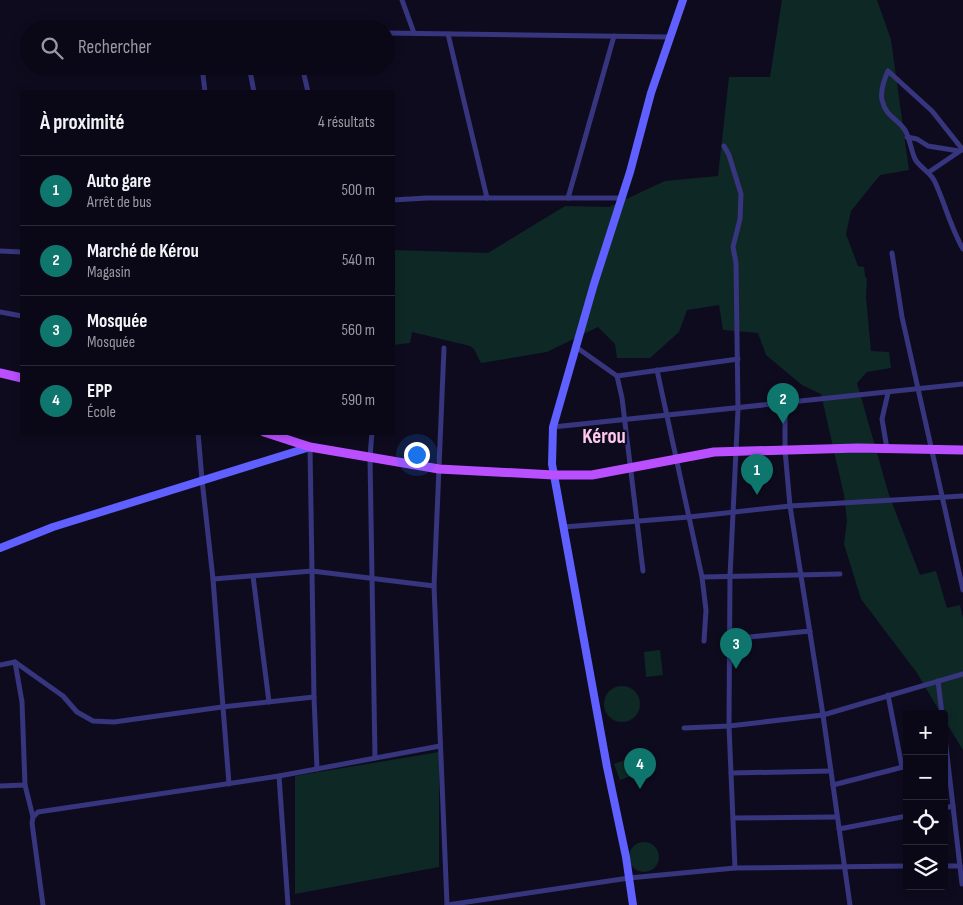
<!DOCTYPE html>
<html lang="fr">
<meta charset="utf-8">
<style>
body{margin:0;font-family:"Sofia Sans Condensed",sans-serif;background:#13111f;color:#f1f3f6}
.controls{position:absolute;right:15px;bottom:15px;display:grid;overflow:hidden;border-radius:5px;box-shadow:0 2px 8px #0003}
.controls button{width:45px;height:45px;display:grid;place-items:center;padding:0;border:0;border-bottom:1px solid #2a2935;background:#0a0816;color:#f1f3f6;font:25px sans-serif}
.you{position:absolute;left:416px;top:454px;width:18px;height:18px;margin:-12px;border:4px solid #fff;border-radius:50%;background:#1a73e8;box-shadow:0 0 0 8px #1a73e833}
.badge{display:grid;place-items:center;width:32px;height:32px;border-radius:50%;background:#0f766e;color:#fff;font-size:16px;font-weight:700}
.pin{position:absolute;translate:-50% -41px;filter:drop-shadow(0 1px 2px #0008)}
.pin::after{content:'';position:absolute;top:26px;width:18px;height:15px;background:inherit;clip-path:polygon(0 0,100% 0,50% 100%)}
.list{margin:0;padding:0;list-style:none}
h2{display:flex;justify-content:space-between;align-items:center;height:65px;margin:0;padding:0 20px;font-size:21px}
h2 small{font-size:16px;font-weight:400;color:#999aa1}
.list li{display:grid;grid-template-columns:32px 1fr auto;gap:15px;align-items:center;box-sizing:border-box;height:70px;padding:0 20px;border-top:1px solid #2a2935}
.list b{display:block;font-size:19px;white-space:nowrap}
.list p{margin:0;font-size:16px;white-space:nowrap;color:#999aa1}
.list em{font-size:16px;font-style:normal;color:#999aa1}
.icon{flex:none;width:28px;height:28px;fill:none;stroke:currentColor;stroke-width:2;stroke-linecap:round;stroke-linejoin:round}
.map{position:relative;flex:none;width:963px;height:905px;overflow:hidden}
.search{position:absolute;background:#0a0816;box-shadow:0 2px 8px #0003;left:20px;top:20px;width:375px;height:55px;display:flex;align-items:center;gap:12px;box-sizing:border-box;padding:0 18px;border-radius:28px;color:#999aa1;font-size:19px}
.panel{position:absolute;background:#0a0816;box-shadow:0 2px 8px #0003;left:20px;top:90px;width:375px;height:345px;border-radius:5px}
.map>svg:first-child{display:block}
.green{fill:#0e2826}
.lines{fill:none;stroke-linecap:round;stroke-linejoin:round}
.street{stroke:#36357e;stroke-width:5}
.secondary{stroke:#605fff;stroke-width:8}
.primary{stroke:#ba4fff;stroke-width:9}
.labels{text-anchor:middle;stroke-width:4.5;stroke-linejoin:round;paint-order:stroke}
.district-label{font-size:21px;font-weight:bold;fill:#ffcaed;stroke:#0e0b1e}
</style>
<div class="map">
<svg width="963" height="905" viewBox="0 0 963 905">
<rect width="100%" height="100%" fill="#0e0b1e"/>
<g class="green">
<polygon points="782,0 877,0 891,40 909,170 880,175 851,211 846,234 858,266 864,267 865,276 867,279 866,297 871,351 889,352 891,368 867,372 857,383 889,495 920,575 936,571 947,608 960,605 963,618 963,750 944,719 944,714 941,714 917,673 861,599 844,544 847,521 844,495 821,394 802,385 766,355 758,333 723,330 719,305 687,310 679,332 650,358 617,358 615,344 598,327 547,352 481,363 474,349 470,346 412,332 410,343 393,345 393,250 488,253 565,206 609,207 665,181 718,176 729,77 770,77"/>
<polygon points="660,650 663,675 646,677 644,652"/>
<circle cx="622" cy="704" r="18"/>
<polygon points="439,752 439,867 295,894 295,776"/>
<polygon points="639,755 645,771 620,780 614,764"/>
<circle cx="644" cy="857" r="15"/>
</g>
<g class="lines">
<g class="street">
<polyline points="402,0 414,33"/>
<polyline points="386,33 670,37"/>
<polyline points="448,34 487,198"/>
<polyline points="202,66 205,92"/>
<polyline points="249,66 254,92"/>
<polyline points="302,66 308,92"/>
<polyline points="907,137 917,139 928,146 959,151"/>
<polyline points="724,146 729,155 741,194 740,219 733,247 736,263 738,409 730,576 729,726 735,868"/>
<path d="M 963,150 L 932,111 L 888,71 C 884,80 880,90 882,100 C 886,117 897,118 905,130 C 910,139 911,150 915,159 C 920,168 931,172 935,182 C 945,204 951,228 963,249"/>
<polyline points="929,172 960,151"/>
<polyline points="568,198 614,36"/>
<polyline points="392,200 427,198 622,198"/>
<polyline points="0,251 22,252"/>
<polyline points="892,253 902,317 963,590"/>
<polyline points="0,312 22,316"/>
<polyline points="576,347 617,376 738,359"/>
<polyline points="444,348 434,586 447,905"/>
<polyline points="657,370 702,577 706,610 704,641"/>
<polyline points="617,376 622,398 643,571"/>
<polyline points="785,404 785,450 790,506 823,715 850,905"/>
<polyline points="553,427 963,384"/>
<polyline points="198,432 202,480 213,579 229,784"/>
<polyline points="372,432 370,457 375,758"/>
<polyline points="310,447 314,697 317,769"/>
<polyline points="887,449 882,419 888,393"/>
<polyline points="564,527 689,517 790,506 963,496"/>
<polyline points="253,576 269,702"/>
<polyline points="702,577 840,574"/>
<polyline points="213,579 312,571 434,586"/>
<polyline points="730,639 810,631"/>
<polyline points="15,662 63,696 77,712 93,721 114,722 222,707 314,697"/>
<polyline points="0,665 15,662 22,702 25,785"/>
<polyline points="938,681 942,714"/>
<polyline points="888,695 902,767"/>
<polyline points="684,728 729,726 823,715 963,674"/>
<polyline points="944,729 962,884"/>
<polyline points="731,773 831,771"/>
<polyline points="279,776 288,905"/>
<polyline points="833,785 907,766"/>
<polyline points="0,786 25,785 33,817"/>
<polyline points="944,808 953,806"/>
<polyline points="733,818 837,817"/>
<polyline points="839,829 907,816"/>
<polyline points="944,866 960,866"/>
<polyline points="43,905 32,823 33,817 38,812 279,776 440,746"/>
<polyline points="447,905 629,878 735,868 907,866"/>
</g>
<g class="secondary">
<polyline points="0,548 53,527 310,447"/>
<polyline points="633,905 626,857 607,767 552,464 553,427 594,284 630,172 651,93 683,0"/>
</g>
<g class="primary">
<polyline points="0,373 22,378"/>
<polyline points="264,432 310,447 439,469 554,475 592,475 714,452 858,448 963,450"/>
</g>
</g>
<g class="labels">
<g class="district-label">
<text x="604" y="443">Kérou</text>
</g>
</g>
</svg>
<div class="controls">
<button>+</button>
<button>−</button>
<button><svg class="icon" aria-label="locate" viewBox="0 0 24 24"><circle cx="12" cy="12" r="6"/><path d="M12 2v4M12 18v4M2 12h4M18 12h4"/></svg></button>
<button><svg class="icon" aria-label="layers" viewBox="0 0 24 24"><path d="M12 4l9 5-9 5-9-5zM3 14l9 5 9-5"/></svg></button>
</div>
<div class="you"></div>
<div class="pin badge" style="left:757px;top:495px">1</div>
<div class="pin badge" style="left:783px;top:424px">2</div>
<div class="pin badge" style="left:736px;top:669px">3</div>
<div class="pin badge" style="left:640px;top:789px">4</div>
<div class="search"><svg class="icon" aria-label="search" viewBox="0 0 24 24"><circle cx="10" cy="10" r="6"/><path d="M15 15l6 6"/></svg>Rechercher</div>
<section class="panel">
<h2>À proximité<small>4 résultats</small></h2>
<ul class="list">
<li><span class="badge">1</span><div><b>Auto gare</b><p>Arrêt de bus</p></div><em>500 m</em></li>
<li><span class="badge">2</span><div><b>Marché de Kérou</b><p>Magasin</p></div><em>540 m</em></li>
<li><span class="badge">3</span><div><b>Mosquée</b><p>Mosquée</p></div><em>560 m</em></li>
<li><span class="badge">4</span><div><b>EPP</b><p>École</p></div><em>590 m</em></li>
</ul>
</section>
</div>
